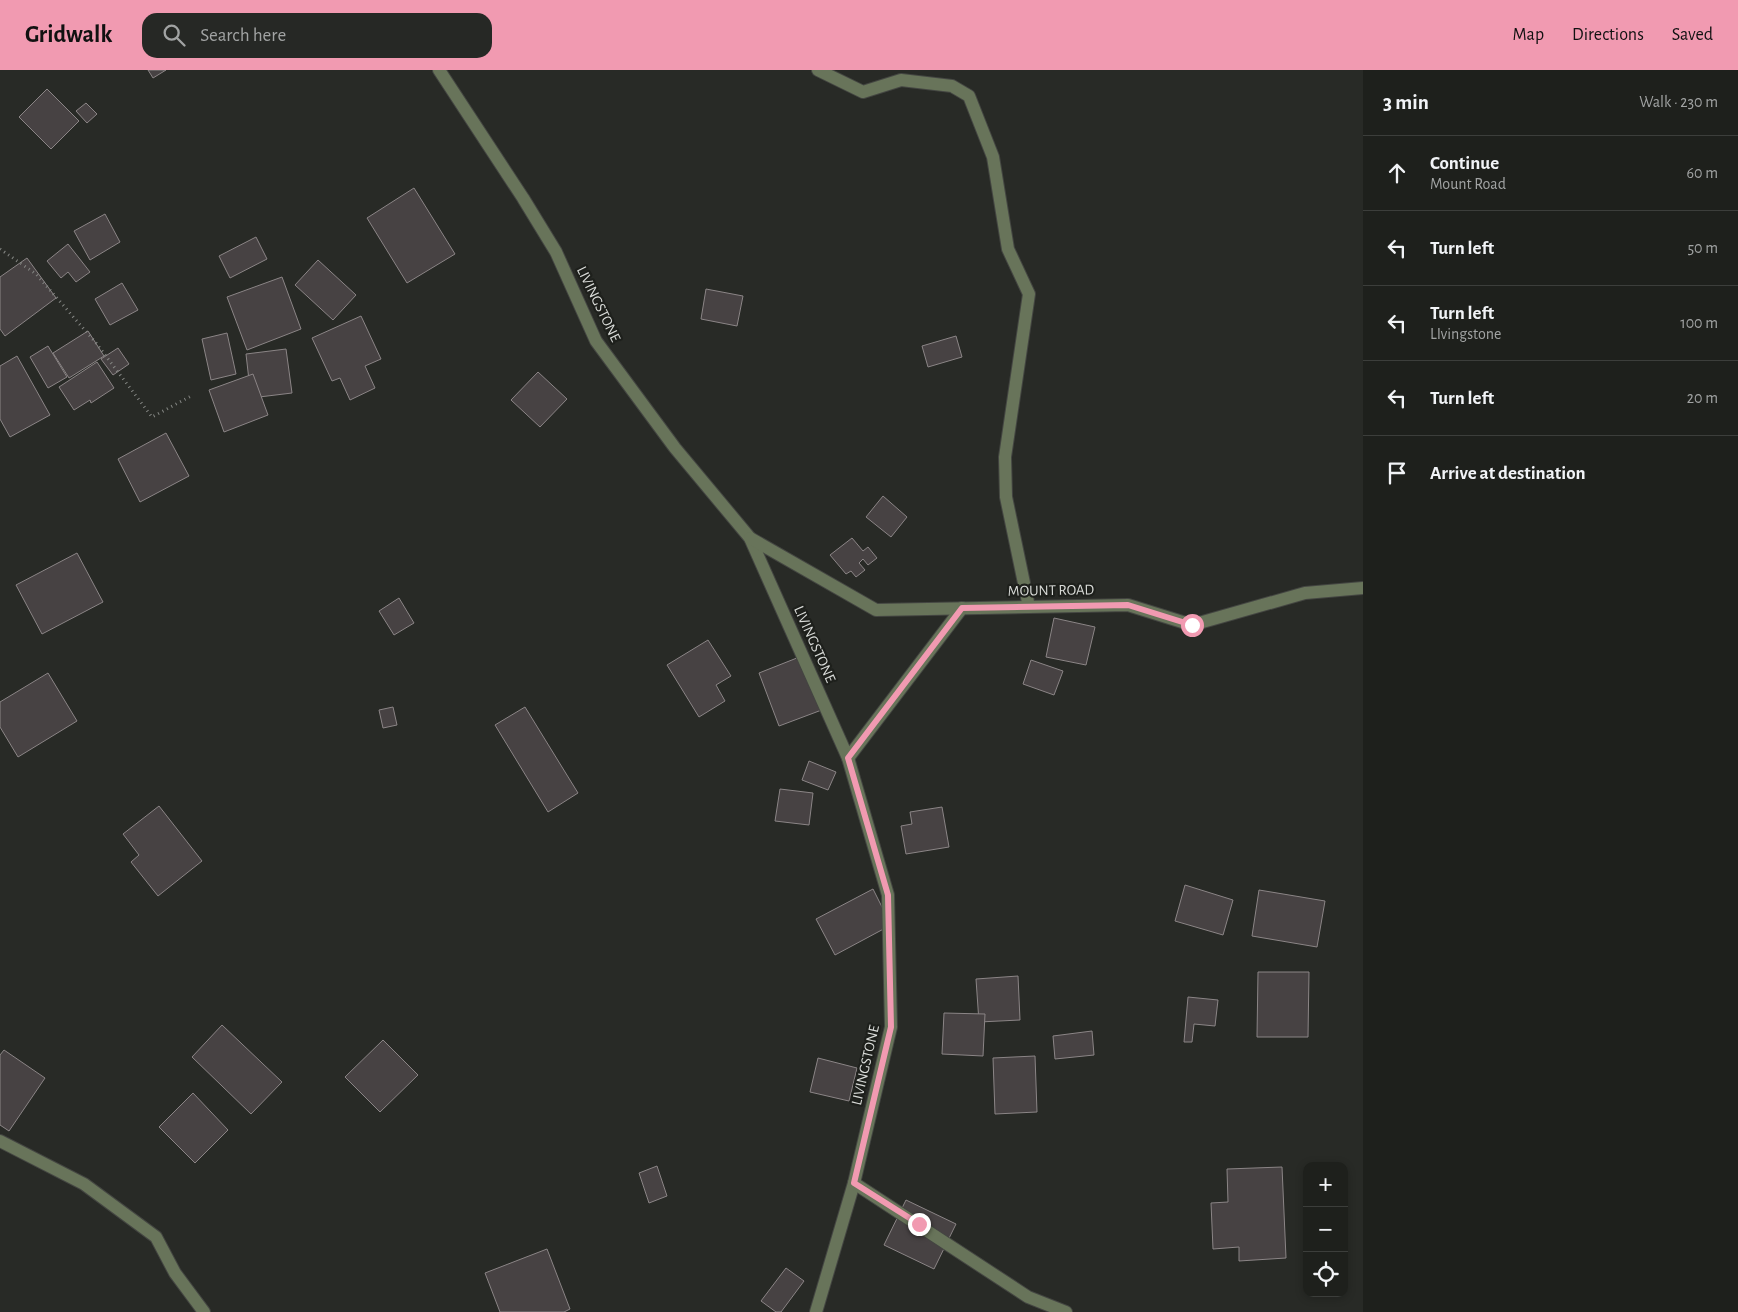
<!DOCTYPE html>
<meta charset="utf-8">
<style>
body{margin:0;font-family:"Alegreya Sans",sans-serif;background:#262825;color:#f1f3f6}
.controls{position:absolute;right:15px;bottom:15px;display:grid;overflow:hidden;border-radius:10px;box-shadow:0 2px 8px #0003}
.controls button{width:45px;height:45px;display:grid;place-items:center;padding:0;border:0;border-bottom:1px solid #3c3e3b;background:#1e201c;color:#f1f3f6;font:25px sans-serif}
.stop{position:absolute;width:15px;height:15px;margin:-11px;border:4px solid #f19ab1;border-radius:50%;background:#fff}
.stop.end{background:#f19ab1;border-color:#fff;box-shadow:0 1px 5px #0008}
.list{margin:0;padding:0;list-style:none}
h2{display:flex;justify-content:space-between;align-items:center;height:65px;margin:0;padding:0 20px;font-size:21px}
h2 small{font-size:16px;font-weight:400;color:#a1a3a3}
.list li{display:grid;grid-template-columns:32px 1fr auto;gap:15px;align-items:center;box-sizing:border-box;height:75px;padding:0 20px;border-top:1px solid #3c3e3b}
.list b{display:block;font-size:19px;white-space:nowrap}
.list p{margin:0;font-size:16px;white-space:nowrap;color:#a1a3a3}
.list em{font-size:16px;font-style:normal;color:#a1a3a3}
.icon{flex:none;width:28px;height:28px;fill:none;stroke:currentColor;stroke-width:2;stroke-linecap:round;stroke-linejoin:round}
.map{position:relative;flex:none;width:1363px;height:1242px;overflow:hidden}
header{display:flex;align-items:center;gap:30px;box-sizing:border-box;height:70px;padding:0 25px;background:#f19ab1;color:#111}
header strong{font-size:24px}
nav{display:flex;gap:28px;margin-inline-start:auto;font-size:18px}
.search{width:350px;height:45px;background:#262825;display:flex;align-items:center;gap:12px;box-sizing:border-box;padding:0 18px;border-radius:15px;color:#a1a3a3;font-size:19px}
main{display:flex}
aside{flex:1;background:#1e201c}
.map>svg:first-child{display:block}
.building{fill:#474243;stroke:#8b8586}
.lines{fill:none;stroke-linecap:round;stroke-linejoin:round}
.minor-casing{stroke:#444642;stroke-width:14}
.path{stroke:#858784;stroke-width:3;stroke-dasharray:1 4;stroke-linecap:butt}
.minor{stroke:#68745a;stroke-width:12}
.route{stroke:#f19ab1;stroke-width:6}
.labels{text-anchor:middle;stroke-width:4.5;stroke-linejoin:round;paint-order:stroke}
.street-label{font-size:15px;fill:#d9dbd8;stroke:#1e201c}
</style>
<header>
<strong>Gridwalk</strong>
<div class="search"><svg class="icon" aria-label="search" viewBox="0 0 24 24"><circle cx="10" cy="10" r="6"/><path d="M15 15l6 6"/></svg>Search here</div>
<nav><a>Map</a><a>Directions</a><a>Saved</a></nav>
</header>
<main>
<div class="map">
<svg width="1363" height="1242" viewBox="0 0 1363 1242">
<rect width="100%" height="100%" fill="#282a26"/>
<g class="building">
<polygon points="148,0 166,0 153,8"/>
<polygon points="47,19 79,51 51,79 19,47"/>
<polygon points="86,33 97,44 87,53 76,41"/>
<polygon points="414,118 455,184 407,213 367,148"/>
<polygon points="105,144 120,172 90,190 74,161"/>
<polygon points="256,167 267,189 230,208 219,186"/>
<polygon points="68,174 90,202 76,212 68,202 61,208 47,191"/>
<polygon points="27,188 56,228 5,266 0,259 0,207"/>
<polygon points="318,190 356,225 333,250 295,215"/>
<polygon points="282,207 301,259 247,280 227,227"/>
<polygon points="122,213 138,240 110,255 95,229"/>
<polygon points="706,219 743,226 737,256 701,249"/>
<polygon points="361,246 381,289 365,296 375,318 350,330 340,308 332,311 312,268"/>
<polygon points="88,261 104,286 69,308 53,283"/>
<polygon points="227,263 236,304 211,310 202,269"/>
<polygon points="956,266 962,287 928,297 922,276"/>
<polygon points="48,276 67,307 48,318 30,287"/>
<polygon points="118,278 129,294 113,305 101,289"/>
<polygon points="286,279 292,323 251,328 246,284"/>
<polygon points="17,286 50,345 10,367 0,349 0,296"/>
<polygon points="97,292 114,318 91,333 90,330 74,340 59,317"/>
<polygon points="538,302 567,329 540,357 511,330"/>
<polygon points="253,304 268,345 224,362 209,320"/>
<polygon points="166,363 189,406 140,432 118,389"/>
<polygon points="883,426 907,447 891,467 866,447"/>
<polygon points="852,468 863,481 868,477 877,488 868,495 863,489 859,493 865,500 856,507 851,501 846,504 830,485"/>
<polygon points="77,483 103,532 42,564 16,515"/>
<polygon points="399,528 414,553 394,565 379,541"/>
<polygon points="1054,548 1095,557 1086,595 1046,587"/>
<polygon points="708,570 731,606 716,615 725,631 699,647 667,595"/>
<polygon points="807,584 827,638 779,656 759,603"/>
<polygon points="1031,590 1063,601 1054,625 1023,614"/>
<polygon points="48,603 77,651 18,687 0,657 0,632"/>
<polygon points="393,637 397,655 383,658 379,640"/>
<polygon points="525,637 578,723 548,742 495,655"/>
<polygon points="809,691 836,702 828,720 802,710"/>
<polygon points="780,719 813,723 809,755 775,751"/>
<polygon points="159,736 202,791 158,826 131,792 139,785 123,764"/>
<polygon points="942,737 949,777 906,784 901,756 912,754 910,742"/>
<polygon points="1185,815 1233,830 1223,865 1175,851"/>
<polygon points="873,819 891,855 835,885 816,849"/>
<polygon points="1259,820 1325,831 1317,877 1252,866"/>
<polygon points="1258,902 1309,902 1308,967 1257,967"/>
<polygon points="1018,906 1020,950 979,952 976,909"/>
<polygon points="1188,927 1218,930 1215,956 1194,954 1192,972 1184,972"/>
<polygon points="944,943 985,944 983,986 942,984"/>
<polygon points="222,955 282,1012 251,1044 192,987"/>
<polygon points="1092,961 1094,985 1055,989 1053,966"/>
<polygon points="383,970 418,1005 380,1042 345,1007"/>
<polygon points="4,980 45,1008 9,1061 0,1055 0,985"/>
<polygon points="1035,986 1037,1042 995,1044 993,988"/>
<polygon points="818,988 857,998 849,1031 810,1022"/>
<polygon points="193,1023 228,1060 195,1093 159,1057"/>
<polygon points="657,1096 667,1126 649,1133 639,1103"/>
<polygon points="1282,1097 1286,1188 1239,1191 1239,1177 1213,1179 1211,1133 1228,1132 1227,1099"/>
<polygon points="906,1130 956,1154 934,1199 884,1175"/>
<polygon points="547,1179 570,1239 564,1242 500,1242 485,1203"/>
<polygon points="786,1198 804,1211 781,1242 776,1242 761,1231"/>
</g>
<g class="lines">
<g class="minor-casing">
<g id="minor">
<polyline points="439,0 523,128 556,182 596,271 675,378 750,468 848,688 888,825 891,957 854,1113 816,1242"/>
<polyline points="818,0 863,22 901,10 952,16 969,26 993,87 1008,179 1029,224 1005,387 1006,427 1029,537"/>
<polyline points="750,468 876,540 1128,535 1192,555 1305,523 1363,518"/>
<polyline points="848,688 962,538"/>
<polyline points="0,1071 84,1114 156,1167 175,1203 204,1242"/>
<polyline points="854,1113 1028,1227 1066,1242"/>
</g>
</g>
<polyline class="path" points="0,179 36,204 96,273 152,347 193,325"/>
<use href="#minor" class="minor"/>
</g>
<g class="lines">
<polyline class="route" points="919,1154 854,1113 891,957 888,825 848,688 962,538 1128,535 1192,555"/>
</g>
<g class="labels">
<g class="street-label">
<text transform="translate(599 234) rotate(64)" y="5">LIVINGSTONE</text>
<text transform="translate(1051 520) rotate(-1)" y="5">MOUNT ROAD</text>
<text transform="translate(815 574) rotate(66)" y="5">LIVINGSTONE</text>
<text transform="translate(865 995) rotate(-77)" y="5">LIVINGSTONE</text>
</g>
</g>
</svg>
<div class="controls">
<button>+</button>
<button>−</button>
<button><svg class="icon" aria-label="locate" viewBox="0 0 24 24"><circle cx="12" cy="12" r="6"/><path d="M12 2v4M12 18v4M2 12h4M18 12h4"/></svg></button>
</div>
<div class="stop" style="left:1192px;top:555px"></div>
<div class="stop end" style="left:919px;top:1154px"></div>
</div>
<aside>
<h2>3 min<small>Walk · 230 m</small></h2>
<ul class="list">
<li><svg class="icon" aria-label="ahead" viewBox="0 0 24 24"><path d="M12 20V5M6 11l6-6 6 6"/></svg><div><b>Continue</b><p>Mount Road</p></div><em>60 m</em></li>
<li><svg class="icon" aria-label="left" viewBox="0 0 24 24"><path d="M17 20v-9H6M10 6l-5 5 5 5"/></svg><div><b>Turn left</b></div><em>50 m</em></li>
<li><svg class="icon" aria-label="left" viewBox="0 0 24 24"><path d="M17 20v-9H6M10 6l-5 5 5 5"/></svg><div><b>Turn left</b><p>LIvingstone</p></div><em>100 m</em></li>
<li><svg class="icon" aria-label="left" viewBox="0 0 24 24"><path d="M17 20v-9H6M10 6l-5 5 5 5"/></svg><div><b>Turn left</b></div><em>20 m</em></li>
<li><svg class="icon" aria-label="arrive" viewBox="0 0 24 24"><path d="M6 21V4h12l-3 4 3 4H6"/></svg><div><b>Arrive at destination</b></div></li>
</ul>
</aside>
</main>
